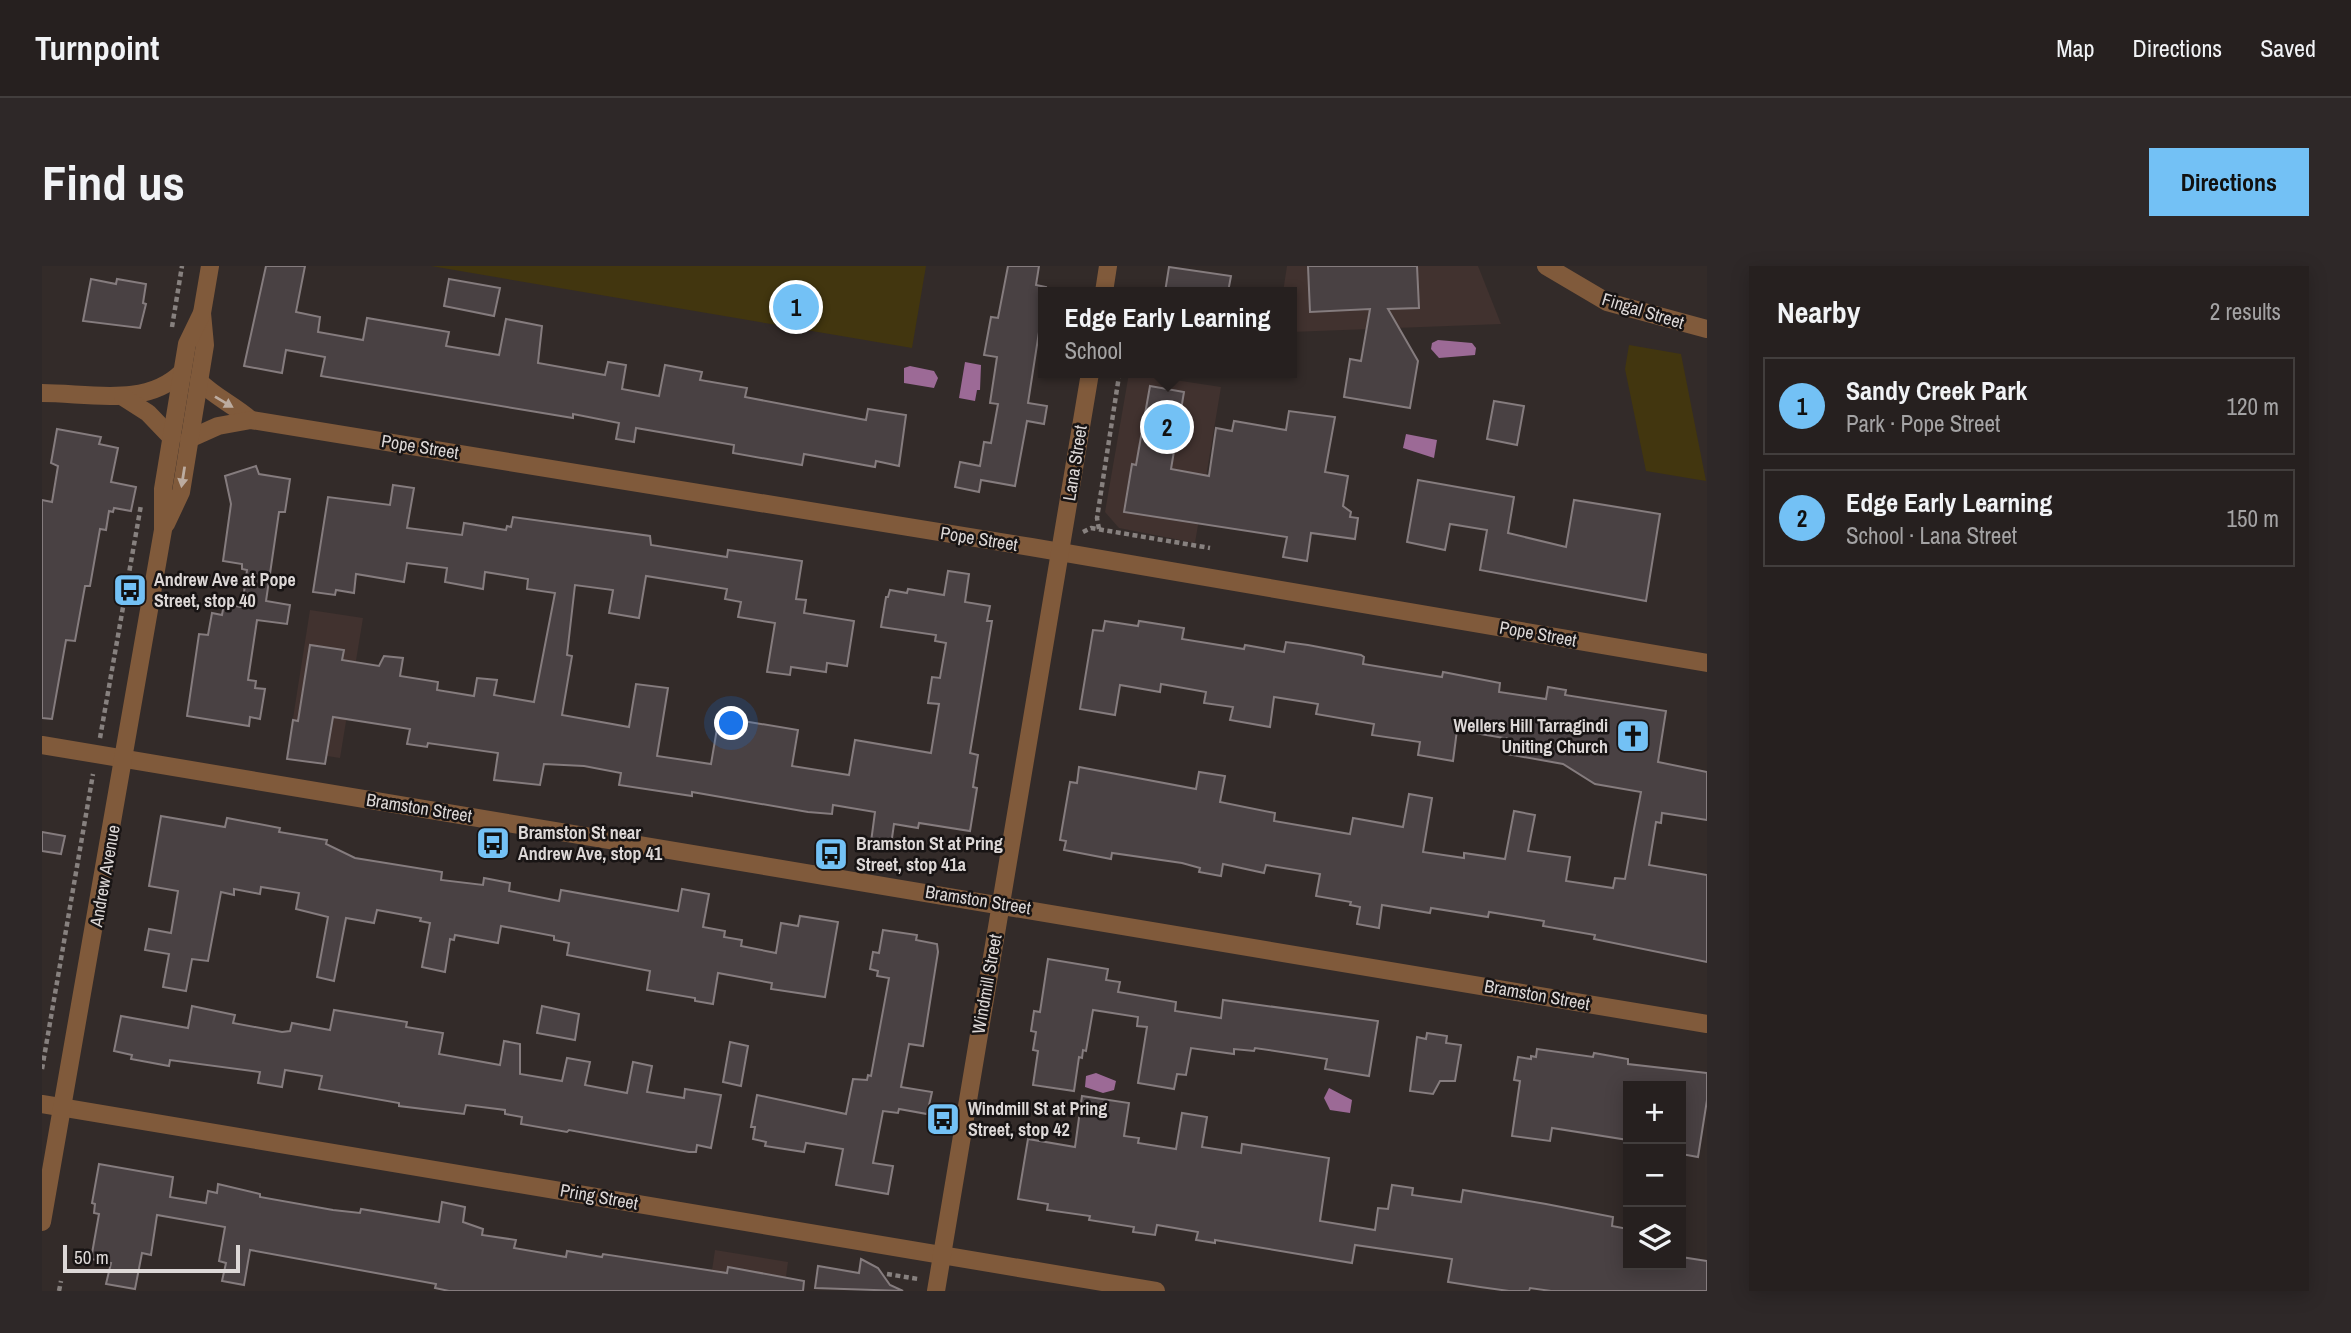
<!DOCTYPE html>
<meta charset="utf-8">
<style>
body{margin:0;font-family:"Archivo Narrow",sans-serif;background:#2e2828;color:#f1f3f6}
.controls{position:absolute;right:21px;bottom:21px;display:grid;overflow:hidden;border-radius:0px;box-shadow:0 4px 18px #0003}
.controls button{width:63px;height:63px;display:grid;place-items:center;padding:0;border:0;border-bottom:2px solid #423e3d;background:#26201f;color:#f1f3f6;font:35px sans-serif}
.scale{position:absolute;left:21px;bottom:18px;width:177px;box-sizing:border-box;padding-left:7px;border:4px solid #ddd8d7;border-top:0;font-size:19px;line-height:24px;white-space:nowrap;color:#ddd8d7;-webkit-text-stroke:5px #181414;paint-order:stroke}
.you{position:absolute;left:690px;top:458px;width:24px;height:24px;margin:-18px;border:5px solid #fff;border-radius:50%;background:#1a73e8;box-shadow:0 0 0 10px #1a73e833}
.badge{display:grid;place-items:center;width:46px;height:46px;border-radius:50%;background:#73c1f5;color:#111;font-size:23px;font-weight:700}
.pin{position:absolute;translate:-50% -50%;border:4px solid #fff;box-shadow:0 2px 7px #0006}
.popup{position:absolute;left:996px;top:21px;width:259px;height:91px;box-sizing:border-box;display:grid;place-content:center;border-radius:0px;background:#26201f;filter:drop-shadow(0 2px 5px #0005);font-size:23px;white-space:nowrap;color:#a4a3a4}
.popup b{font-size:26px;color:#f1f3f6}
.popup::after{content:'';position:absolute;left:50%;top:100%;margin-left:-14px;border:14px solid transparent;border-top-color:#26201f}
.list{margin:0;padding:0;list-style:none}
h2{display:flex;justify-content:space-between;align-items:center;height:91px;margin:0;padding:0 28px;font-size:30px}
h2 small{font-size:23px;font-weight:400;color:#a4a3a4}
.list li{display:grid;grid-template-columns:46px 1fr auto;gap:21px;align-items:center;box-sizing:border-box;height:98px;margin:0 14px 14px;padding:0 14px;border:2px solid #423e3d;border-radius:0px}
.list b{display:block;font-size:26px;white-space:nowrap}
.list p{margin:0;font-size:23px;white-space:nowrap;color:#a4a3a4}
.list em{font-size:23px;font-style:normal;color:#a4a3a4}
.icon{flex:none;width:38px;height:38px;fill:none;stroke:currentColor;stroke-width:2;stroke-linecap:round;stroke-linejoin:round}
.map{position:relative;flex:none;width:1665px;height:1025px;overflow:hidden;border-radius:0px}
header{display:flex;align-items:center;gap:42px;box-sizing:border-box;height:98px;padding:0 35px;background:#26201f;border-bottom:2px solid #423e3d}
header strong{font-size:33px}
nav{display:flex;gap:38px;margin-inline-start:auto;font-size:24px}
.intro{display:flex;align-items:center;justify-content:space-between;box-sizing:border-box;height:168px;padding:0 42px}
h1{margin:0;font-size:49px}
.button{padding:18px 32px;border-radius:0px;background:#73c1f5;color:#111;font-size:24px;font-weight:700}
main{display:flex;gap:42px;padding:0 42px}
aside{flex:1;background:#26201f;border-radius:0px;box-shadow:0 4px 18px #0003}
.map>svg:first-child{display:block}
.built{fill:#41322f}
.green{fill:#42360f}
.water{fill:#9c6a96}
.building{fill:#494143;stroke:#857c7e;stroke-width:2}
.lines{fill:none;stroke-linecap:round;stroke-linejoin:round}
.path{stroke:#87817f;stroke-width:4.5;stroke-dasharray:5 3.5;stroke-linecap:butt}
.street{stroke:#805a3b;stroke-width:18}
.oneway{fill:#bcaca0}
.labels{text-anchor:middle;stroke-width:5;stroke-linejoin:round;paint-order:stroke}
.street-label{font-size:18px;fill:#ddd8d7;stroke:#181414}
.poi-label{font-size:18px;font-weight:bold;fill:#ddd8d7;stroke:#181414;text-anchor:start}
</style>
<header>
<strong>Turnpoint</strong>
<nav><a>Map</a><a>Directions</a><a>Saved</a></nav>
</header>
<div class="intro"><h1>Find us</h1><a class="button">Directions</a></div>
<main>
<div class="map">
<svg width="1665" height="1025" viewBox="0 0 1665 1025">
<rect width="100%" height="100%" fill="#332b29"/>
<g class="built">
<polygon points="1245,0 1436,0 1459,58 1249,66 1249,26 1241,26"/>
<polygon points="1087,107 1179,121 1153,277 1077,262 1063,246"/>
<polygon points="268,344 321,352 298,492 246,484"/>
<polygon points="673,984 746,996 742,1025 667,1025"/>
</g>
<g class="green">
<polygon points="389,0 884,0 870,82"/>
<polygon points="1587,79 1639,88 1664,215 1604,205 1583,103"/>
</g>
<g class="water">
<polygon points="1396,74 1430,77 1434,82 1433,89 1397,92 1389,83 1390,77"/>
<polygon points="923,96 939,99 938,124 935,124 933,135 917,132"/>
<polygon points="868,100 892,105 896,112 892,122 862,117 862,102"/>
<polygon points="1364,168 1395,174 1392,192 1361,182"/>
<polygon points="1054,807 1074,815 1072,824 1061,827 1043,821 1044,810"/>
<polygon points="1287,822 1310,834 1308,847 1288,844 1282,832"/>
</g>
<g class="building">
<polygon points="224,0 263,0 254,46 278,51 276,66 321,74 325,52 407,66 404,80 457,89 464,53 500,60 496,97 563,109 566,96 584,99 580,123 617,130 623,99 660,106 658,114 705,122 703,131 824,154 826,143 864,149 857,200 834,195 833,201 762,188 760,199 691,187 692,179 594,162 592,176 574,173 577,157 531,148 531,152 279,110 283,91 244,84 240,107 202,100"/>
<polygon points="966,0 997,0 994,19 1004,21 986,137 1005,140 1002,158 985,155 973,220 939,214 937,226 913,221 918,196 938,200 942,176 949,177 956,138 948,137 955,91 942,89 949,51 956,52"/>
<polygon points="1266,0 1375,0 1377,42 1346,43 1376,95 1368,142 1302,131 1308,93 1319,95 1328,43 1268,46"/>
<polygon points="1127,1 1189,10 1186,26 1123,26"/>
<polygon points="49,13 74,18 75,13 104,18 101,37 104,38 98,62 41,55"/>
<polygon points="407,13 458,22 452,50 402,40"/>
<polygon points="1108,120 1142,126 1129,203 1167,210 1174,162 1190,165 1192,155 1244,164 1247,145 1293,151 1283,206 1306,210 1301,240 1309,246 1308,251 1316,252 1313,273 1269,267 1265,295 1241,291 1245,271 1082,246 1090,198 1094,199"/>
<polygon points="1452,135 1482,140 1475,179 1445,173"/>
<polygon points="15,163 59,171 57,178 76,182 69,216 94,221 89,245 72,242 71,246 67,245 64,264 58,263 48,320 43,320 33,375 24,374 10,453 0,452 0,234 10,236 16,200 9,197"/>
<polygon points="214,200 217,208 248,213 243,246 237,246 224,335 248,339 245,358 215,354 206,414 214,415 213,422 223,423 218,453 208,451 207,460 145,450 157,368 166,369 170,347 180,349 182,338 200,341 205,304 200,303 200,298 181,295 189,238 183,210"/>
<polygon points="1376,214 1472,231 1466,267 1524,281 1532,234 1618,248 1604,335 1438,304 1445,264 1408,258 1403,284 1365,276"/>
<polygon points="351,219 372,222 365,262 420,269 422,257 464,264 465,260 469,261 471,251 608,270 609,279 685,291 686,284 760,295 754,333 764,334 762,347 812,355 805,400 785,397 784,406 749,401 748,409 725,406 733,357 696,351 699,336 683,333 685,323 604,310 597,352 567,347 571,324 533,319 525,389 530,390 520,449 587,461 594,418 626,422 615,490 669,498 677,451 756,464 750,500 807,509 813,474 889,487 897,438 886,437 890,411 898,412 904,377 893,375 894,369 839,361 844,331 846,331 848,324 865,327 866,323 902,329 906,305 927,308 923,336 948,340 945,355 950,355 928,487 936,489 931,521 935,522 928,565 877,557 876,562 852,558 849,579 829,576 833,546 791,539 790,548 766,546 650,526 650,530 577,519 579,507 542,500 502,498 498,519 452,514 456,487 386,477 385,481 365,478 368,463 291,451 283,498 245,493 251,454 256,455 268,379 302,384 300,394 337,400 342,390 361,392 358,410 396,416 395,424 432,430 435,412 455,414 452,429 492,436 513,327 485,323 486,313 443,306 441,323 403,316 405,302 365,297 362,316 314,308 312,327 294,324 293,329 271,326 286,231 348,239"/>
<polygon points="1063,355 1096,360 1097,355 1142,362 1140,373 1202,383 1203,379 1242,386 1244,376 1266,379 1319,389 1322,391 1321,398 1400,411 1401,406 1458,417 1457,426 1504,433 1506,421 1524,424 1523,429 1624,445 1616,496 1665,506 1665,554 1620,547 1619,557 1614,556 1607,599 1665,609 1665,696 1552,673 1553,669 1501,660 1502,655 1447,646 1446,651 1389,642 1388,647 1340,639 1337,662 1315,658 1318,641 1308,639 1309,636 1274,630 1278,608 1224,599 1222,607 1181,598 1179,610 1157,606 1158,602 1140,597 1070,587 1069,593 1022,584 1024,575 1018,574 1028,516 1035,517 1037,501 1154,523 1157,506 1183,510 1178,536 1233,547 1232,555 1308,568 1311,552 1361,561 1367,528 1390,532 1381,586 1422,592 1422,587 1463,593 1472,545 1493,549 1486,585 1528,591 1524,615 1571,622 1573,612 1583,613 1592,563 1599,526 1553,518 1521,498 1465,488 1468,473 1415,464 1411,495 1376,489 1378,476 1330,469 1332,458 1274,448 1276,438 1232,431 1228,461 1188,454 1191,441 1162,437 1164,426 1119,418 1118,426 1078,419 1073,449 1038,443 1051,364 1061,365"/>
<polygon points="119,550 183,561 185,552 238,562 237,566 285,574 284,578 313,592 400,606 399,614 441,619 442,612 468,617 467,625 517,635 519,624 636,645 640,623 667,628 661,661 683,665 682,671 700,674 699,680 734,687 739,657 756,660 758,650 796,656 783,731 729,723 730,717 676,707 671,738 653,735 653,732 605,724 608,705 525,689 527,677 512,674 512,670 459,660 456,677 413,669 412,674 408,673 403,706 380,701 388,657 378,655 379,652 335,644 332,657 304,652 292,715 275,711 286,651 254,643 257,627 219,621 218,628 192,623 192,629 179,626 166,695 150,693 144,725 121,721 127,688 103,684 107,663 129,667 136,625 107,620"/>
<polygon points="0,566 23,570 19,588 0,585"/>
<polygon points="841,664 875,669 874,674 895,678 896,686 881,780 867,778 859,821 890,826 885,848 857,843 856,847 841,845 831,897 851,900 846,928 794,919 801,883 764,877 762,886 723,880 724,876 711,873 713,861 709,861 715,829 804,848 811,813 825,814 826,809 829,810 847,712 835,710 836,705 828,703 831,686 837,687"/>
<polygon points="1006,693 1066,703 1064,714 1078,716 1076,726 1134,736 1133,745 1179,752 1181,734 1336,755 1327,810 1283,803 1285,793 1213,782 1212,785 1192,783 1192,788 1149,782 1144,809 1135,808 1132,823 1096,817 1105,761 1095,760 1096,751 1051,744 1044,785 1041,784 1040,792 1037,791 1032,825 991,819 996,785 991,784 994,766 989,765 992,745 998,746"/>
<polygon points="150,740 193,749 191,757 240,766 248,765 250,757 288,764 292,744 365,756 364,761 401,767 397,788 458,799 462,775 478,778 478,808 520,815 525,792 548,796 543,819 585,827 591,796 610,800 605,826 642,832 643,823 679,829 669,882 655,879 654,886 647,886 527,864 525,866 479,858 480,851 463,848 463,844 424,839 422,848 357,840 357,837 277,823 280,810 243,804 240,821 216,817 218,806 128,794 127,800 89,793 90,789 72,785 79,750 146,762"/>
<polygon points="500,740 537,748 533,774 495,767"/>
<polygon points="1385,767 1405,770 1404,777 1419,779 1413,815 1398,815 1391,828 1368,825 1375,771 1384,773"/>
<polygon points="688,776 706,780 699,820 681,816"/>
<polygon points="1495,783 1551,791 1552,787 1586,793 1586,798 1665,807 1665,834 1656,891 1639,888 1639,820 1586,820 1586,874 1510,862 1508,875 1470,870 1478,815 1472,814 1476,791 1489,793 1489,790 1494,791"/>
<polygon points="1040,830 1087,837 1082,870 1097,872 1096,877 1134,883 1140,847 1165,851 1160,881 1199,887 1200,878 1287,892 1278,955 1333,964 1336,942 1346,943 1350,919 1371,922 1370,929 1419,936 1421,924 1504,938 1571,951 1570,960 1586,963 1583,999 1639,999 1639,991 1665,995 1665,1025 1509,1025 1488,1022 1487,1025 1467,1025 1438,1021 1406,1016 1410,993 1313,979 1310,997 1173,974 1173,977 1154,974 1156,966 1115,959 1113,969 1091,966 1092,961 1047,954 1048,950 1005,944 1006,938 976,933 986,873 1033,881"/>
<polygon points="57,898 131,911 128,931 164,937 166,925 175,927 176,918 218,928 218,931 291,944 318,947 319,943 397,956 400,936 423,941 421,956 441,963 440,969 474,974 472,982 524,991 525,985 560,991 561,988 685,1007 686,1001 762,1015 761,1025 407,1025 393,1022 394,1018 208,984 202,1019 180,1015 184,997 177,995 183,961 115,949 109,989 100,987 93,1023 64,1018 69,997 49,993 57,948 52,947 53,938 50,937"/>
<polygon points="819,993 836,1002 848,1019 861,1025 773,1022 776,1000 817,1007"/>
</g>
<g class="lines">
<g class="path">
<polyline points="130,61 140,0"/>
<polyline points="1057,263 1055,252 1077,110"/>
<polyline points="1041,266 1049,262 1168,282"/>
<polyline points="58,472 99,239"/>
<polyline points="0,803 51,508"/>
<polyline points="845,1008 876,1013"/>
<polyline points="17,1025 19,1015"/>
</g>
<g class="street">
<polyline points="1504,0 1565,36 1665,63"/>
<polyline points="1062,26 1066,0"/>
<path d="M 157,115 C 173,131 192,139 209,154"/>
<path d="M 0,127 C 47,127 104,142 140,106"/>
<polyline points="81,131 106,147 129,171"/>
<polyline points="147,173 176,160 209,154 989,281 1665,397"/>
<polyline points="124,258 139,226 163,79 160,47"/>
<polyline points="0,479 1665,758"/>
<polyline points="0,838 1114,1025"/>
<polyline points="0,956 121,264 121,223 145,78 160,47 168,0"/>
<polyline points="894,1025 1048,107"/>
</g>
</g>
<defs><path id="oneway-solid" d="M-6-.8H1V-3.2L6.5 0L1 3.2V.8H-6Z" transform="scale(1.75)"/></defs>
<g class="oneway">
<use href="#oneway-solid" transform="translate(182 136) rotate(31)"/>
<use href="#oneway-solid" transform="translate(141 211) rotate(99)"/>
</g>
<defs>
<g id="bus-square" transform="scale(1.75)"><rect x="-9" y="-9" width="18" height="18" rx="4" fill="#73c1f5" stroke="#181414"/><path d="M-5-6H5V4H4V6H2V4H-2V6H-4V4H-5ZM-3.5-4V0h7V-4ZM-3.5 1.2v1.5H-2V1.2ZM2 1.2v1.5H3.5V1.2Z" fill="#111"/></g>
<g id="church-square" transform="scale(1.75)"><rect x="-9" y="-9" width="18" height="18" rx="4" fill="#73c1f5" stroke="#181414"/><path d="M-1.2-6h2.4v3.5h3.3v2.4h-3.3V6h-2.4V-.1h-3.3v-2.4h3.3Z" fill="#111"/></g>
</defs>
<g fill-rule="evenodd">
<use href="#bus-square" x="88" y="324"/>
<use href="#church-square" x="1591" y="470"/>
<use href="#bus-square" x="451" y="577"/>
<use href="#bus-square" x="789" y="588"/>
<use href="#bus-square" x="901" y="853"/>
</g>
<g class="labels">
<g class="street-label">
<text transform="translate(1601 45) rotate(17)" y="6">Fingal Street</text>
<text transform="translate(378 181) rotate(9)" y="6">Pope Street</text>
<text transform="translate(1033 197) rotate(-81)" y="6">Lana Street</text>
<text transform="translate(937 273) rotate(9)" y="6">Pope Street</text>
<text transform="translate(1496 368) rotate(10)" y="6">Pope Street</text>
<text transform="translate(377 542) rotate(9)" y="6">Bramston Street</text>
<text transform="translate(63 610) rotate(-80)" y="6">Andrew Avenue</text>
<text transform="translate(936 634) rotate(9)" y="6">Bramston Street</text>
<text transform="translate(945 718) rotate(-80)" y="6">Windmill Street</text>
<text transform="translate(1495 729) rotate(10)" y="6">Bramston Street</text>
<text transform="translate(557 931) rotate(10)" y="6">Pring Street</text>
</g>
<g class="poi-label">
<text x="112" y="320">Andrew Ave at Pope<tspan x="112" dy="21">Street, stop 40</tspan></text>
<text x="1566" y="466" text-anchor="end">Wellers Hill Tarragindi<tspan x="1566" dy="21">Uniting Church</tspan></text>
<text x="476" y="573">Bramston St near<tspan x="476" dy="21">Andrew Ave, stop 41</tspan></text>
<text x="814" y="584">Bramston St at Pring<tspan x="814" dy="21">Street, stop 41a</tspan></text>
<text x="926" y="849">Windmill St at Pring<tspan x="926" dy="21">Street, stop 42</tspan></text>
</g>
</g>
</svg>
<div class="controls">
<button>+</button>
<button>−</button>
<button><svg class="icon" aria-label="layers" viewBox="0 0 24 24"><path d="M12 4l9 5-9 5-9-5zM3 14l9 5 9-5"/></svg></button>
</div>
<div class="scale">50 m</div>
<div class="you"></div>
<div class="pin badge" style="left:754px;top:41px">1</div>
<div class="pin badge" style="left:1125px;top:161px">2</div>
<div class="popup"><b>Edge Early Learning</b>School</div>
</div>
<aside>
<h2>Nearby<small>2 results</small></h2>
<ul class="list">
<li><span class="badge">1</span><div><b>Sandy Creek Park</b><p>Park · Pope Street</p></div><em>120 m</em></li>
<li><span class="badge">2</span><div><b>Edge Early Learning</b><p>School · Lana Street</p></div><em>150 m</em></li>
</ul>
</aside>
</main>
